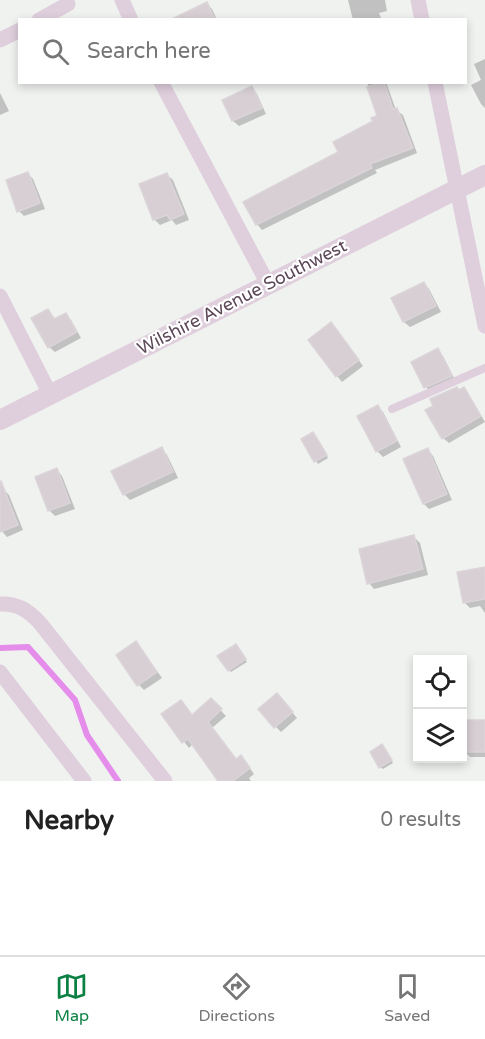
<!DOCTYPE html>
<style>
body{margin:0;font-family:"Varela Round",sans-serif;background:#f6f6f6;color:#222}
.controls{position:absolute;right:18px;bottom:18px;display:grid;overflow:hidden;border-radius:0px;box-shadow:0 3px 9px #0003}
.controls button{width:54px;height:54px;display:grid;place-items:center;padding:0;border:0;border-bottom:2px solid #e0e0e0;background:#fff;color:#222;font:30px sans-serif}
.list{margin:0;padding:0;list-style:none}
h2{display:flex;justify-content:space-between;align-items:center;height:78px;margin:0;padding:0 24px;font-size:26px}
h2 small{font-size:20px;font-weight:400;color:#767676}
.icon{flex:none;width:33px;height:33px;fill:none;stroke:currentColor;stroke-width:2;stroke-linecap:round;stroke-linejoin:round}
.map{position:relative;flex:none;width:485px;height:781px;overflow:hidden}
.search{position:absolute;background:#fff;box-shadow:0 3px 9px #0003;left:18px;right:18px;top:18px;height:66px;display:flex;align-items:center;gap:15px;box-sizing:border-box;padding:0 21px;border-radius:0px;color:#767676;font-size:22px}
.sheet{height:174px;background:#fff}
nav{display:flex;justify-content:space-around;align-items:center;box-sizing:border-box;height:84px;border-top:2px solid #e0e0e0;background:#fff;font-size:16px;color:#767676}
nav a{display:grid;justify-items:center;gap:3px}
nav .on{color:#0b8043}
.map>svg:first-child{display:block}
.shadow{fill:#0003}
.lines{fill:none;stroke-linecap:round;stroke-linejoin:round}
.stream{stroke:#e58deb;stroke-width:6}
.building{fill:#d7cfd4;stroke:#dbd4d8;stroke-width:1.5}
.service{stroke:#dfcedc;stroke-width:8}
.minor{stroke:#dfcedc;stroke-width:15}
.tertiary{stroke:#dfcedc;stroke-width:20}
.labels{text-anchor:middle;stroke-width:4.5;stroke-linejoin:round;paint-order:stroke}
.street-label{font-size:18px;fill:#5d4858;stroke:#fff}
</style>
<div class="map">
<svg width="485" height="781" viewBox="0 0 485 781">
<rect width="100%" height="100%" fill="#f0f2f0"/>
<g class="shadow">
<polygon points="348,0 385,0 387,11 379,13 382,20 353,20"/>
<polygon points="207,4 212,9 217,20 189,20"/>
<polygon points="485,59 485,108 481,104 471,85 481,80 474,64"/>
<polygon points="367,82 386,82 396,110 403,115 417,153 375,170 377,173 262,230 257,224 340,153 379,116"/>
<polygon points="252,88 257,94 266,114 239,126 233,121 224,100"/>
<polygon points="0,93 9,111 0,115"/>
<polygon points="28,174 33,179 45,209 24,216 19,211"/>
<polygon points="167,175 173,180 189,220 176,225 172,220 160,225 154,219"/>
<polygon points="424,283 429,289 441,312 410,327 404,322 393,298"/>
<polygon points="48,310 56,320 66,315 71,320 81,338 55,352 49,347"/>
<polygon points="336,330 363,366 342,382 337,376"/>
<polygon points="437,350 443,356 456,382 431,393 426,387"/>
<polygon points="464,389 469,395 485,422 449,443 443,438 460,392"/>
<polygon points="377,407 383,412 401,447 383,457 377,451"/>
<polygon points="316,436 328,458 318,464 303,440"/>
<polygon points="162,449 167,455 178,478 130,500 124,494"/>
<polygon points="428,450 433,456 452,500 429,509 424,504"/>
<polygon points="57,470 62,476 75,509 55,516 49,510"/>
<polygon points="3,489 9,495 23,530 7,537 0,529 0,491"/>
<polygon points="414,537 420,543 428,575 374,589 369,583"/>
<polygon points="485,568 485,613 480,606 470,608 465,603"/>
<polygon points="238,648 247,662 231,672 229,670"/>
<polygon points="141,649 162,678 144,690 139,685"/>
<polygon points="211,700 226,716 212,728 236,760 246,763 254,774 249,778 251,781 220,781 193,744 189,748 163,715 192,716"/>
<polygon points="282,700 297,718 281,732 276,727"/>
<polygon points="418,712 418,733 415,713"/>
<polygon points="485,722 485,757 470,757 464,751"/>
<polygon points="385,748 393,763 383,769 380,767"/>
</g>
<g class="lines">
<polyline class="stream" points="0,648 28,647 75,700 87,735 118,781"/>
</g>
<g class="building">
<polygon points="207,2 215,20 170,20"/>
<polygon points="384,82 393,109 397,108 413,148 370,164 372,168 256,225 243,202 338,152 333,142 373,121 371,118 377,116 367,87"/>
<polygon points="252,86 262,108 232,121 222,100"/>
<polygon points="28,172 40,203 17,212 6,180"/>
<polygon points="167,173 184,214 170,220 167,215 153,220 139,184"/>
<polygon points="424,282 436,306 403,322 391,298"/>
<polygon points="48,309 54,319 66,313 77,332 48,348 31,318"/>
<polygon points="331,322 359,360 336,377 308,340"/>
<polygon points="438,348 452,376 424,388 411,362"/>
<polygon points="457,387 459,390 464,387 481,416 442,439 425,410 433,406 430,399"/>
<polygon points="378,405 397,441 376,452 357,416"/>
<polygon points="313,432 327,455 314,462 301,439"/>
<polygon points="162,447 173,472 123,495 111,471"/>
<polygon points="428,448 447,494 423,504 403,459"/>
<polygon points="57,468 70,503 48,511 35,477"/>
<polygon points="1,481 18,525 0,532 0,482"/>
<polygon points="414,535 423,569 367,584 359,549"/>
<polygon points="485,567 485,599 463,603 457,572"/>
<polygon points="136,641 157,672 137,686 116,655"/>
<polygon points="236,644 246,659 228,671 217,656"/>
<polygon points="277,693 293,712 274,728 258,709"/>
<polygon points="211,698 222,709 208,722 236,759 241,755 250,768 233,781 218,781 188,739 182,743 161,714 181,700 192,715"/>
<rect x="463" y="720" width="22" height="32"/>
<polygon points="382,744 392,760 379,768 370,752"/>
</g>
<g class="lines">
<polyline class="service" points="392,409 485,368"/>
<g class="minor">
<polyline points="122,0 131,20"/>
<polyline points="418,0 422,20"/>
<polyline points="39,20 68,4"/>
<polyline points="0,40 20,30"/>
<polyline points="161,82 268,284"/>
<polyline points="435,82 485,326"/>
<polyline points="0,296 50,394"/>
<path d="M 0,604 C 17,603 28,610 40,623 L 165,781"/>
<polyline points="0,672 84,781"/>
</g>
<polyline class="tertiary" points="0,420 485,175"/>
</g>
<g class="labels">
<g class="street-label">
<text transform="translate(242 297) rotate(-27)" y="6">Wilshire Avenue Southwest</text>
</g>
</g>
</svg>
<div class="controls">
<button><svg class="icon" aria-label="locate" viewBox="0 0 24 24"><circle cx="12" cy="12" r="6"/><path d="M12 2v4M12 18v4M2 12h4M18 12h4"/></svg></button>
<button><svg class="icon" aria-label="layers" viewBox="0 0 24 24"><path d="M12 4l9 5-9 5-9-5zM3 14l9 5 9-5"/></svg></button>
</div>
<div class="search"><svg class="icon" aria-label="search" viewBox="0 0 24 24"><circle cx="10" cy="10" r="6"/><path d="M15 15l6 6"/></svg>Search here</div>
</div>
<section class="sheet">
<h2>Nearby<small>0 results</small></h2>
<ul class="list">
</ul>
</section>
<nav>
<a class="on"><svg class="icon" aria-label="map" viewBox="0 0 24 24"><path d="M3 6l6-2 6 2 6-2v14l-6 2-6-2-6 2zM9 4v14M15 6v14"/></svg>Map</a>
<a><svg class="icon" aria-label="directions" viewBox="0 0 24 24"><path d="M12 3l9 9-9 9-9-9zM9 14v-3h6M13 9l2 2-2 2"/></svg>Directions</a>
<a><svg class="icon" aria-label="saved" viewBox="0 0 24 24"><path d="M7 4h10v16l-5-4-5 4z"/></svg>Saved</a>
</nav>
